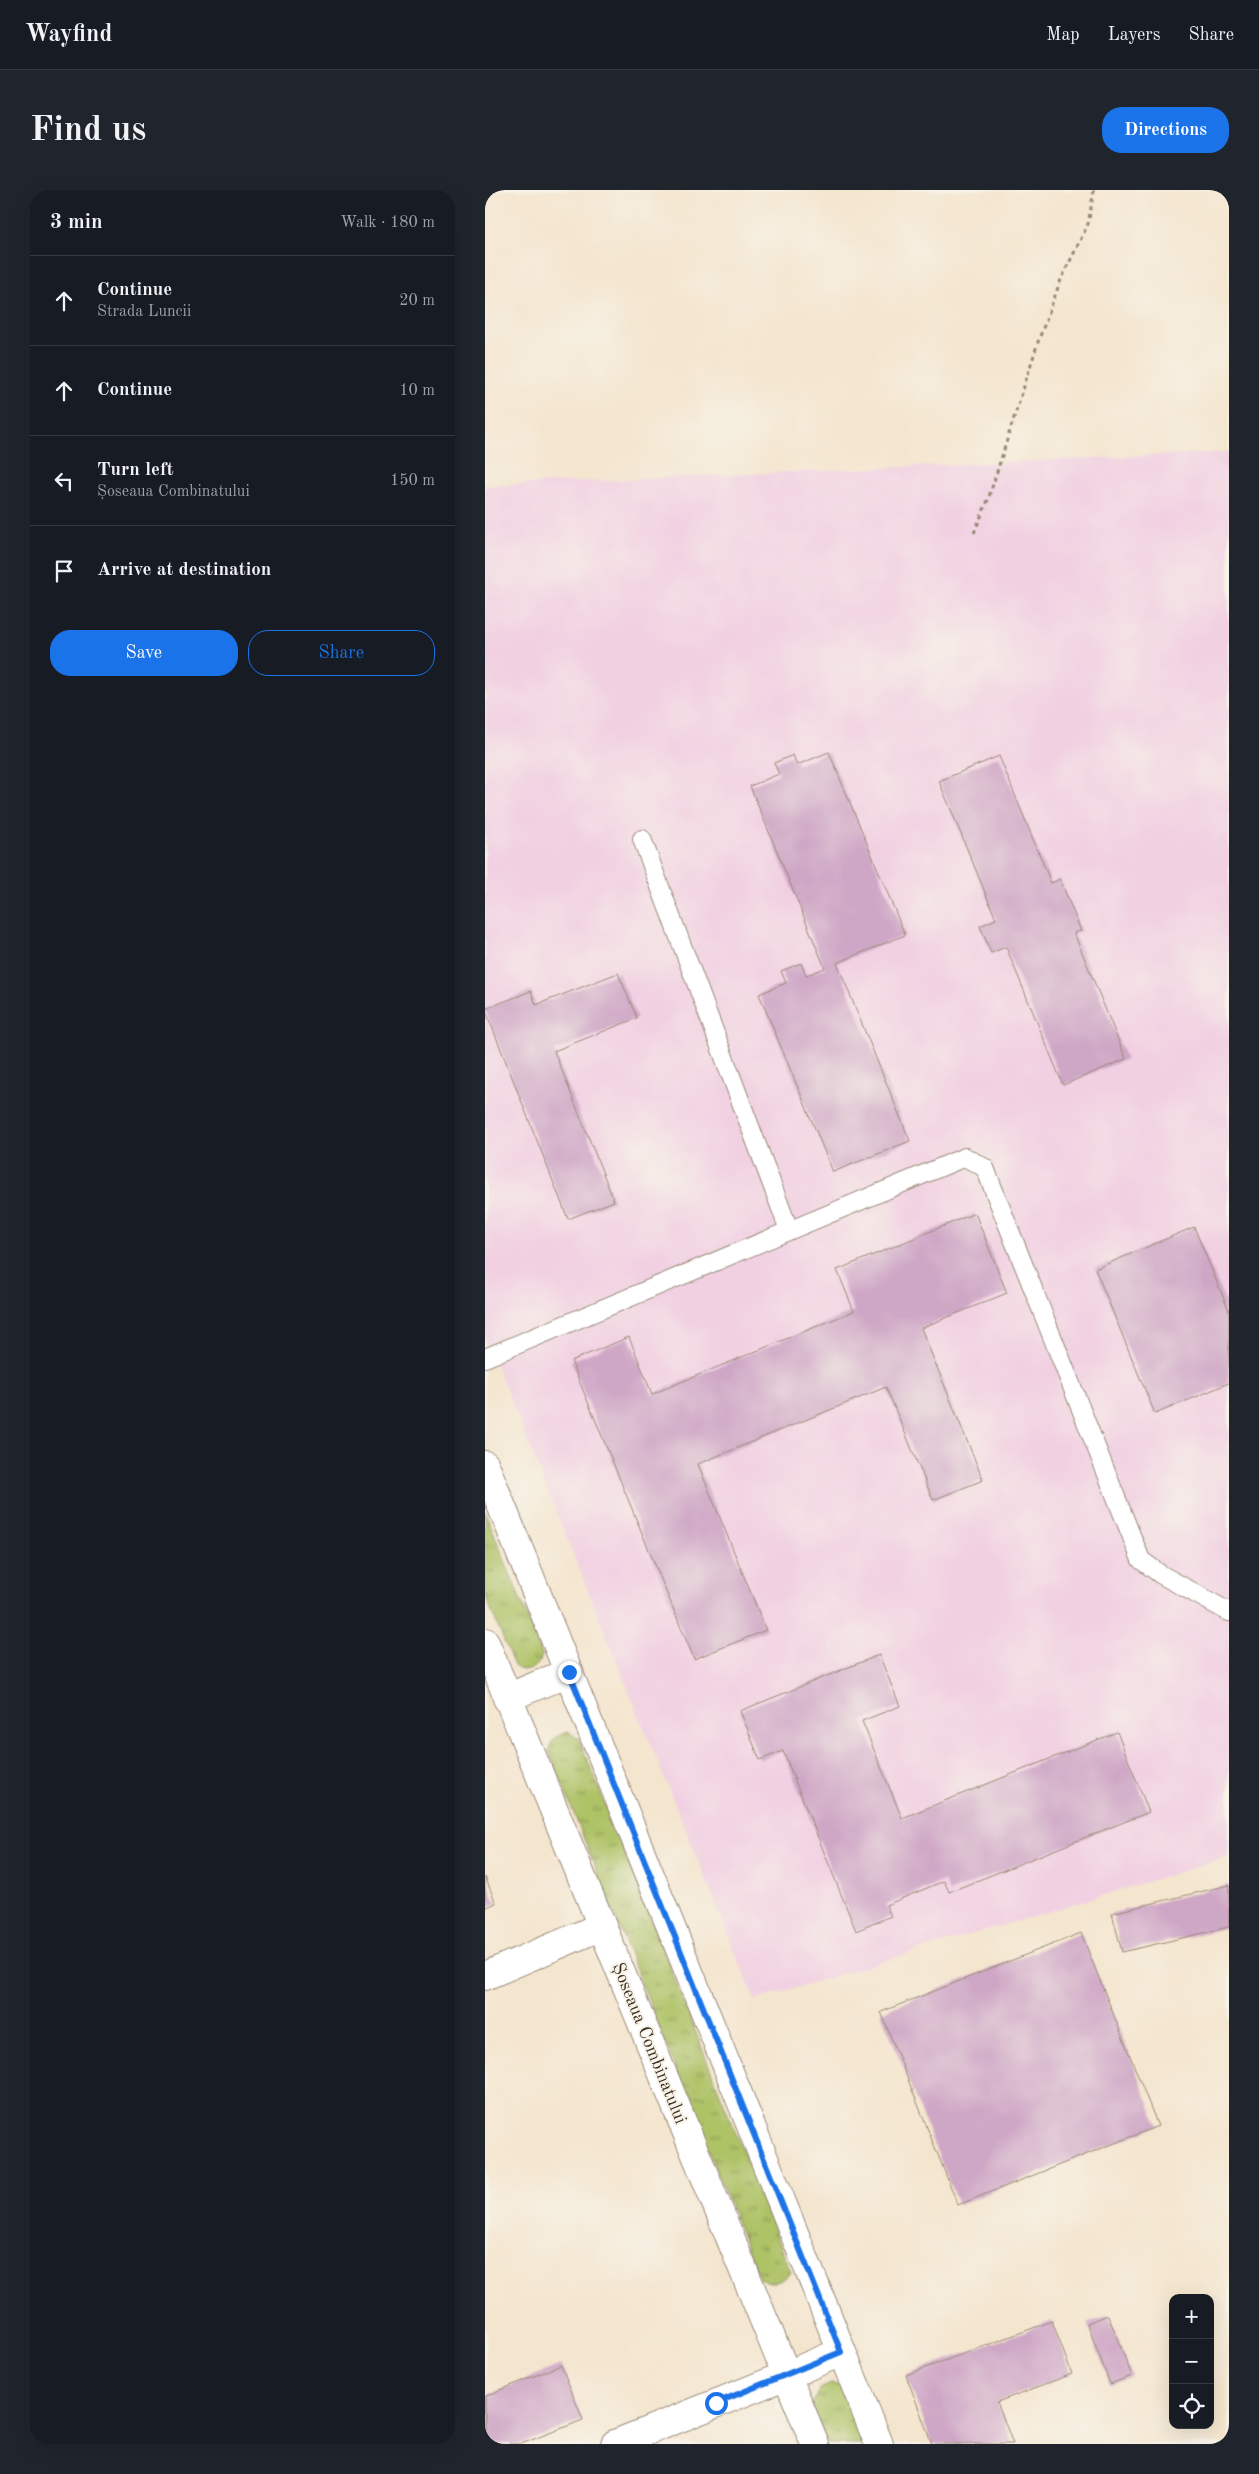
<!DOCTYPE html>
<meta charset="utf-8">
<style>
body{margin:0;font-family:"Old Standard TT",serif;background:#20242c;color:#f1f3f6}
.controls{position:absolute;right:15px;bottom:15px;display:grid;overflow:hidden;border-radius:10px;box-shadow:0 5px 20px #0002}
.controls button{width:45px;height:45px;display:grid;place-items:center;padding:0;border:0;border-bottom:1px solid #363941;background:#171b24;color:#f1f3f6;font:25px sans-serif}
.stop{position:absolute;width:15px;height:15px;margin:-11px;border:4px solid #1a73e8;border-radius:50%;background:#fff}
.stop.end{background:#1a73e8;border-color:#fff;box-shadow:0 1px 5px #0008}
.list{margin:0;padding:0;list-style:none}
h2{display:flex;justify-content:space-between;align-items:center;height:65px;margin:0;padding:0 20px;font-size:21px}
h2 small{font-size:16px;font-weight:400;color:#9ea1a6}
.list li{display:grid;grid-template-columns:32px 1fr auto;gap:15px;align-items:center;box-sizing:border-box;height:90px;padding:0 20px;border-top:1px solid #363941}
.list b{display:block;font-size:19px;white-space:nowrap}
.list p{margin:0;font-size:16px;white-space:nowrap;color:#9ea1a6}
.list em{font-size:16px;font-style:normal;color:#9ea1a6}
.actions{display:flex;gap:10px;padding:15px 20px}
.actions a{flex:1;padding:11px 0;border:1px solid #1a73e8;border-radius:20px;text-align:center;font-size:18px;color:#1a73e8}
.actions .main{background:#1a73e8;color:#fff}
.icon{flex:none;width:28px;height:28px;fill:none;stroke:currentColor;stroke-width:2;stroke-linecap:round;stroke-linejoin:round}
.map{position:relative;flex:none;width:744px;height:2254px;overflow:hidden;border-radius:20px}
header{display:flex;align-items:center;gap:30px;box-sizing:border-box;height:70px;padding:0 25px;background:#171b24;border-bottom:1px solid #363941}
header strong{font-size:24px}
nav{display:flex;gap:28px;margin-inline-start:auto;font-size:18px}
.intro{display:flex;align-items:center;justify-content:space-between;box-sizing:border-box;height:120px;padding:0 30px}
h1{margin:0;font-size:35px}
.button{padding:12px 22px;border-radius:20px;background:#1a73e8;color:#fff;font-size:18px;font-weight:700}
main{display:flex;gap:30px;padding:0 30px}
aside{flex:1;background:#171b24;border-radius:20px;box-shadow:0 5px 20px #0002}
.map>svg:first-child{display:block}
.built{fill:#f1d0e2}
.grass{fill:url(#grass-tufts);stroke:#747642}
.building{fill:#cfa7c6}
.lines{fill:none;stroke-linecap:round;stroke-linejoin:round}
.lane-casing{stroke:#988876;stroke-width:20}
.street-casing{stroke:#988876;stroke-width:30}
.secondary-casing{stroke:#988876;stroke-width:30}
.path{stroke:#988876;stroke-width:3;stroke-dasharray:4 4;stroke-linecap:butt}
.lane{stroke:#fff;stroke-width:18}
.street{stroke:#fff;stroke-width:28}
.secondary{stroke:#fff;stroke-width:28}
.route{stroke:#1a73e8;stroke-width:6}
.labels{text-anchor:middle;stroke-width:4;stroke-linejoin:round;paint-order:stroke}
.street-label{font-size:18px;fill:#3b2a1e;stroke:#f7f3e8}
</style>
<header>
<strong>Wayfind</strong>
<nav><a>Map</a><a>Layers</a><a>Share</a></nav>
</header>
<div class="intro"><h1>Find us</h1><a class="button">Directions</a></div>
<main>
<aside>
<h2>3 min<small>Walk · 180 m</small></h2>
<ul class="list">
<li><svg class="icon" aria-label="ahead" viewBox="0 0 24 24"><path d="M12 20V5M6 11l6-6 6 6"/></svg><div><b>Continue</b><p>Strada Luncii</p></div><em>20 m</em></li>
<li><svg class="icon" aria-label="ahead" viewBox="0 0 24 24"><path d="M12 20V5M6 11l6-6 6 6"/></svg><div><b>Continue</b></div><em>10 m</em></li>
<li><svg class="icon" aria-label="left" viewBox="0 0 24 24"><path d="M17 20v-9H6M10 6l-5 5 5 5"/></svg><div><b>Turn left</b><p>Șoseaua Combinatului</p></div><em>150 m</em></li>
<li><svg class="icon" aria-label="arrive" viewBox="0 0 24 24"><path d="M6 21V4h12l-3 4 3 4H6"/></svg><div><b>Arrive at destination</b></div></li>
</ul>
<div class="actions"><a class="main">Save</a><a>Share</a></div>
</aside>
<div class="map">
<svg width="744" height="2254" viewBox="0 0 744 2254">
<defs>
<pattern id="grass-tufts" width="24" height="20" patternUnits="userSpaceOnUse" patternTransform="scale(1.25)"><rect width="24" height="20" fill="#aec266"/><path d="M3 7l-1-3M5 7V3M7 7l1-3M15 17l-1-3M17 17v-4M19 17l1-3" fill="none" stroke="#8f9e53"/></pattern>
</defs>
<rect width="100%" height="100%" fill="#f7f3e8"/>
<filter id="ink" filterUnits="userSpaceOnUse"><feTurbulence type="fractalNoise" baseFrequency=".02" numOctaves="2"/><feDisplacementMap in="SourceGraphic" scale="10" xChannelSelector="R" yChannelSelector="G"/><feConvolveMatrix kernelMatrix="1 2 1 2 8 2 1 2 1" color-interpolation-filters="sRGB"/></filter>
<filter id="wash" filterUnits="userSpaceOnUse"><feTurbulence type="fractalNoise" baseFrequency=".0096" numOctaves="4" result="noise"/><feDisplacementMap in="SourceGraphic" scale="20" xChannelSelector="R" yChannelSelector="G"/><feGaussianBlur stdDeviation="1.12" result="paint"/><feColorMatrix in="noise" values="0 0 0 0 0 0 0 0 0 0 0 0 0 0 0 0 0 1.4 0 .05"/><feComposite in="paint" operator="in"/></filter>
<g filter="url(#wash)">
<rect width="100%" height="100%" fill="#f4e5ce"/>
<polygon class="built" points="744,262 744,1667 270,1810 0,1148 0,296"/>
<g class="grass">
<path d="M 0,1321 L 57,1464 C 55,1477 42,1486 29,1476 L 0,1404 Z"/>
<path d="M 84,1542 L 94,1549 L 306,2082 C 296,2093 287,2095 274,2088 L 64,1561 C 66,1549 73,1544 84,1542 Z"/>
<polygon points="346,2194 354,2195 378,2254 343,2254 326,2214 335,2199"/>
</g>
<g id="blocks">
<g class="building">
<polygon points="344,562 420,745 352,773 425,951 348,982 274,804 301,793 296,781 316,773 321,785 340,778 265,596 294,584 289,573 308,565 312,575"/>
<polygon points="514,566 566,693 575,689 596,741 589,743 641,869 578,895 521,757 506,763 495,736 511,729 454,591"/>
<polygon points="133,783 152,828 69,861 129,1011 83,1029 0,819 46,801 51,815"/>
<polygon points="490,1023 522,1103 436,1138 498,1290 448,1310 401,1197 213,1274 281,1440 209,1469 86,1171 144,1147 167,1204 369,1121 352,1080"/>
<polygon points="709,1037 744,1121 744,1193 670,1224 610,1079"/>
<polygon points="394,1465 415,1516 377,1531 417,1628 632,1542 664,1622 464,1702 459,1691 401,1715 406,1726 371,1741 298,1561 275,1570 255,1521"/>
<polygon points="0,1687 11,1713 0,1718"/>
<polygon points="744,1695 744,1737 637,1762 627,1723"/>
<polygon points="596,1743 673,1936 473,2015 396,1822"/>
<polygon points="623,2125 647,2186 625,2194 602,2133"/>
<polygon points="567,2131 587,2184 512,2212 528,2254 447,2254 421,2185"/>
<polygon points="76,2175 98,2230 36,2254 0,2254 0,2206"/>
</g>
</g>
</g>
<g filter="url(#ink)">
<use href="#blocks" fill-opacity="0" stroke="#988876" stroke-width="1"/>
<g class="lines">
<g class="lane-casing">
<g id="lane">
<polyline points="157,649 304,1040"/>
<polyline points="0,1168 480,967 500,978 656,1370 675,1384 744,1422"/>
</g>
</g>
<g class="street-casing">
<g id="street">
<polyline points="0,1786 117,1736"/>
<polyline points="130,2254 302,2185"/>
</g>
</g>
<g class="secondary-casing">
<g id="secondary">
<polyline points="0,1275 394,2254"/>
<polyline points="0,1452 330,2254"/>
<polyline points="22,1508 84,1482"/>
<polyline points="302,2185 356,2162"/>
</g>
</g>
<polyline class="path" points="489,343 503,310 554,149 575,92 603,34 609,0"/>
<use href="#lane" class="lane"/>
<use href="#street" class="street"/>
<use href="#secondary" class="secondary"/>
</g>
</g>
<g class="lines" filter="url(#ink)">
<polyline class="route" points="84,1482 356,2162 231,2213"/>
</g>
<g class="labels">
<g class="street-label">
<text transform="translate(165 1853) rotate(68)" y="6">Șoseaua Combinatului</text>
</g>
</g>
</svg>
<div class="controls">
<button>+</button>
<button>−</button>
<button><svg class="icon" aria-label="locate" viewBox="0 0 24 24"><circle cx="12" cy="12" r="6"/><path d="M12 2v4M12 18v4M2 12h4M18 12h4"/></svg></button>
</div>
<div class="stop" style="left:231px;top:2213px"></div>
<div class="stop end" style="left:84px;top:1482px"></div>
</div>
</main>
